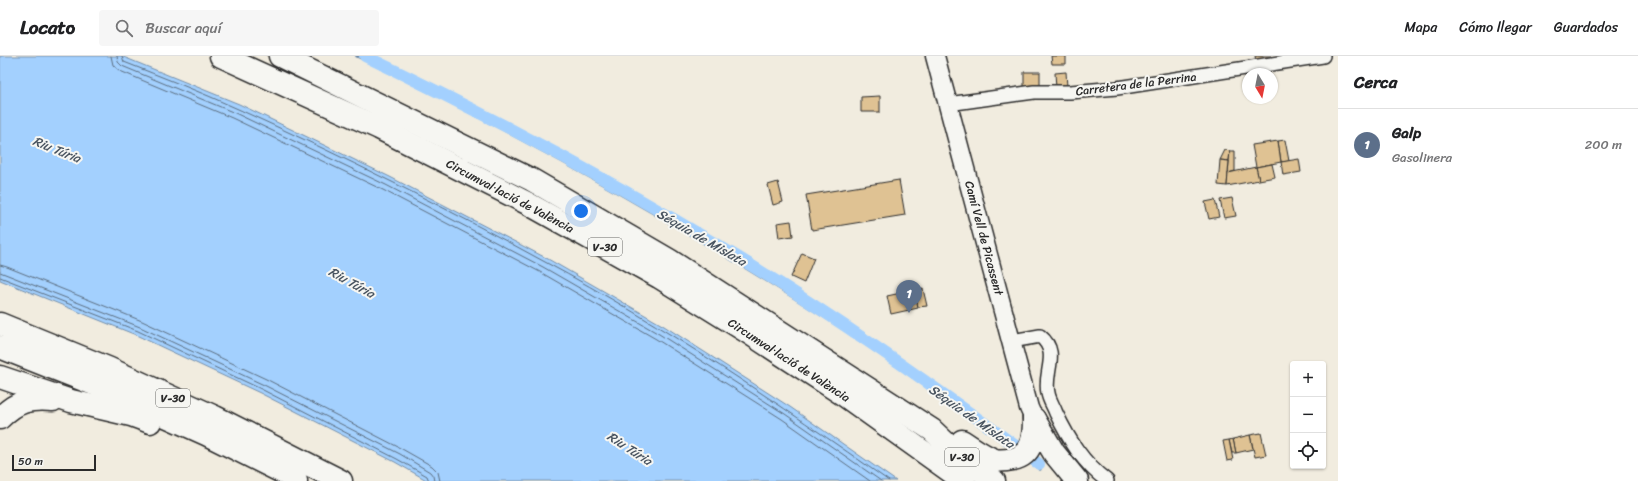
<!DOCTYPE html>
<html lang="es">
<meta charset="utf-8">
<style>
body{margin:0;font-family:Sriracha,sans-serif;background:#f6f6f6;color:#202124}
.controls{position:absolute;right:12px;bottom:12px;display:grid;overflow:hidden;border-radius:4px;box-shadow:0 1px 3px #0004}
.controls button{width:36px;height:36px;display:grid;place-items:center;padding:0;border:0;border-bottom:1px solid #e0e0e0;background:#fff;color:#202124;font:20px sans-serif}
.compass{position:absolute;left:1242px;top:12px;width:36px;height:36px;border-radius:50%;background:#fff;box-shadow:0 1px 3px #0004;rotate:170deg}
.scale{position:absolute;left:12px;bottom:10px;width:84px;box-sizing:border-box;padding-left:4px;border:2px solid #2b2b2b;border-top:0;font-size:11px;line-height:14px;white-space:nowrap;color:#2b2b2b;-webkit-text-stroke:3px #f6f6f2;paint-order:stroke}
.you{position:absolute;left:581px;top:155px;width:14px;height:14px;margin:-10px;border:3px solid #fff;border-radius:50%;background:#1a73e8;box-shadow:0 0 0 6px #1a73e833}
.badge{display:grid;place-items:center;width:26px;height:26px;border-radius:50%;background:#111827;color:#fff;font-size:13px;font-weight:700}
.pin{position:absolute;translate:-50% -33px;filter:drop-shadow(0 1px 2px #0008)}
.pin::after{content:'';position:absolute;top:21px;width:14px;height:12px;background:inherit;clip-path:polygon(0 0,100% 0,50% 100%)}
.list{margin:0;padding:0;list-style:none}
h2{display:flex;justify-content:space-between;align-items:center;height:52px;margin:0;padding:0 16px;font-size:17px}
h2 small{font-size:13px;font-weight:400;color:#757577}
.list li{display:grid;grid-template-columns:26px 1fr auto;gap:12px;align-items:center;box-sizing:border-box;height:72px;padding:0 16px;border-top:1px solid #e0e0e0}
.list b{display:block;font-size:15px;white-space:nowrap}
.list p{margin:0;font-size:13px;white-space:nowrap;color:#757577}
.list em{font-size:13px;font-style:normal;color:#757577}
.icon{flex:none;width:22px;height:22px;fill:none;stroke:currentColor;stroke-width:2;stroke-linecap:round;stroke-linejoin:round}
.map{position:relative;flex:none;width:1338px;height:425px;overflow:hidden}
header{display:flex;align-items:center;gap:24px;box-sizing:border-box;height:56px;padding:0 20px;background:#fff;border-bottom:1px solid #e0e0e0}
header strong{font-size:19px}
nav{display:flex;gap:22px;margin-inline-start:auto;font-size:14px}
.search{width:280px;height:36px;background:#f6f6f6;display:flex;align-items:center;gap:10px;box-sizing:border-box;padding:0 14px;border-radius:4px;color:#757577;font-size:15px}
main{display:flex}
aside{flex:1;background:#fff}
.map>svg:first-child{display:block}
.water{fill:#a3d0fe;stroke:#738eaa}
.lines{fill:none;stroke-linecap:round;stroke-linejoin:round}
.shore{stroke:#5b6d7f;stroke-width:1}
.stream{stroke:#738eaa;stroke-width:3.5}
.canal{stroke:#a3d0fe;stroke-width:12}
.building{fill:#dfc293;stroke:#2b2b2b}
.street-casing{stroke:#2b2b2b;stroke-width:16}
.secondary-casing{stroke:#2b2b2b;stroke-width:21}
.highway-casing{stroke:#2b2b2b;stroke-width:25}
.street{stroke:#f6f6f2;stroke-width:13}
.secondary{stroke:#f6f6f2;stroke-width:18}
.highway{stroke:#f6f6f2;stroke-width:22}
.labels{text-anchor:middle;stroke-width:4;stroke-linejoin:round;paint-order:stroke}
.shield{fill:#f6f6f2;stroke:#686867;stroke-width:1}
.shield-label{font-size:11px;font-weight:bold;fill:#2b2b2b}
.street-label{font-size:12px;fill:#2b2b2b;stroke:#f6f6f2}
.water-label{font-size:13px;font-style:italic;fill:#495460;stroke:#f6f6f2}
</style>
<header>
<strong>Locato</strong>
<div class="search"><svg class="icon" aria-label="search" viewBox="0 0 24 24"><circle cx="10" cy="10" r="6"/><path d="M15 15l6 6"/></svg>Buscar aquí</div>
<nav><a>Mapa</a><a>Cómo llegar</a><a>Guardados</a></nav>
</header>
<main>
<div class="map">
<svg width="1338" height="425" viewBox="0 0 1338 425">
<rect width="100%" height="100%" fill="#f1ecdf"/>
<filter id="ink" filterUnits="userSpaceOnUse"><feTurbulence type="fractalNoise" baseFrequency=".025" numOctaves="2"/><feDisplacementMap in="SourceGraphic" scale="8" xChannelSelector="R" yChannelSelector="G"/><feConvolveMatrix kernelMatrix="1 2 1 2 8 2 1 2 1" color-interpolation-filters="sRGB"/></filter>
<g filter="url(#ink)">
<polygon class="water" points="0,0 121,0 239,48 390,121 548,203 664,270 790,351 896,425 428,425 395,406 260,337 136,279 0,224"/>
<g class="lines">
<g class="shore">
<polyline points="111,0 113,9 120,15 232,62 383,134 540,216 656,283 782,363 870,425"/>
<polyline points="117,0 118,6 122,10 235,57 386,129 543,211 659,278 785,358 881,425"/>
<path d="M 122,0 L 124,6 C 162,21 201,36 238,53 C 342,100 445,151 545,206 C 665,270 778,347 889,425"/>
<polyline points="0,209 7,211 142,265 266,323 402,393 432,410 438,416 440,425"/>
<polyline points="0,216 140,271 264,329 400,398 430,416 433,420 434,425"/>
<polyline points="0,221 138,275 261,333 397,403 427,420 429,425"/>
</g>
<g class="stream">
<path d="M 357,0 C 520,78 676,166 828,263 C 892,304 953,350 1015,394"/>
<polyline points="1028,405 1040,413"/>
</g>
<g class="canal">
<path d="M 365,0 C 492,61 614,126 734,199 C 832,258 926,325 1020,393"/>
<polyline points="1031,402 1039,408"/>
</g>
</g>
<g class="building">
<polygon points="1051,0 1066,0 1066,8 1052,8"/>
<polygon points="1255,0 1271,0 1271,2 1256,5"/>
<polygon points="1024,16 1040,16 1040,33 1024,34"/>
<polygon points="1066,16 1067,31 1056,32 1055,17"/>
<polygon points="880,40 880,56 861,56 861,41"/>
<polygon points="1285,84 1289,105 1281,106 1278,85"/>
<polygon points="1278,85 1281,106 1256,111 1252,89"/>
<polygon points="1225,94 1230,95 1229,105 1220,104"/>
<polygon points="1230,95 1235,95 1235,115 1228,117"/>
<polygon points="1299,103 1301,116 1283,119 1281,106"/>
<polygon points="1220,104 1229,105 1227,130 1218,129"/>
<polygon points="1272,108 1275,121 1259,124 1256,111"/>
<polygon points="1256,111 1259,124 1227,130 1228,117"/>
<polygon points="899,124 905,159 812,174 806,139"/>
<polygon points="778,126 783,146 773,149 768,129"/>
<polygon points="1232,142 1236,160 1224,162 1220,144"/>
<polygon points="1215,144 1219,161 1209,163 1205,146"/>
<polygon points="791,165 793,180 779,182 777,167"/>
<polygon points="802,197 814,202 804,227 791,221"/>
<polygon points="923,233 927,250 918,251 914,235"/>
<polygon points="915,234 918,252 891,258 887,240"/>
<polygon points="1261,377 1266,399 1255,401 1250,379"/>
<polygon points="1250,379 1253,393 1236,397 1233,383"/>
<polygon points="1233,383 1236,397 1232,397 1229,384"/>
<polygon points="1229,384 1233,404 1227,405 1223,385"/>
</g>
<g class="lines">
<g class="street-casing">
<g id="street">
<polyline points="948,48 1034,36 1070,36 1117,32 1323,0"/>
<path d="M 1011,285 L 1040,280 C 1061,297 1043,316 1048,337 C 1049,344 1054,351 1056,357 C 1069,384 1083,407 1107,425"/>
</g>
</g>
<g class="secondary-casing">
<polyline id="secondary" points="935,0 1011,285 1029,352 1034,363"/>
</g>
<g class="highway-casing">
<g id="highway">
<polyline points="221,0 379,72 527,147 659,221 749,277 844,339 964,425"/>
<polyline points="280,0 532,124 669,204 932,374 951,392 994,425"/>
<polyline points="0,268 110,313 215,361 341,425"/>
<polyline points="0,291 99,330 206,378 286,418 296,425"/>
<polyline points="0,321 71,345 131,359 150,366"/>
<path d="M 0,362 C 17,345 29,342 53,344"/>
<polyline points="1034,363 1054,397 1077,425"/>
<path d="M 962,385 C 973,392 983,400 995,404 C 1001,405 1008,404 1013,403 C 1033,399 1034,380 1034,363"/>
</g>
</g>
<use href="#street" class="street"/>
<use href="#secondary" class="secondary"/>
<use href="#highway" class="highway"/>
</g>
</g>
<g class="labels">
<g class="shield">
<rect x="588" y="182" width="34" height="18" rx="3"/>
<rect x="156" y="333" width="34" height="18" rx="3"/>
<rect x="945" y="392" width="34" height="18" rx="3"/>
</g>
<g class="shield-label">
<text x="605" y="195">V-30</text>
<text x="173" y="346">V-30</text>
<text x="962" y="405">V-30</text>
</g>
<g class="street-label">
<text transform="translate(1136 28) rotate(-7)" y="4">Carretera de la Perrina</text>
<text transform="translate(510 140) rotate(28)" y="4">Circumval·lació de València</text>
<text transform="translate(984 182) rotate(75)" y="4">Camí Vell de Picassent</text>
<text transform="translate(789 304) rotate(33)" y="4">Circumval·lació de València</text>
</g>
<g class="water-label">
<text transform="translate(57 93) rotate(22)" y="5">Riu Túria</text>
<text transform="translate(702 181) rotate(30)" y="5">Séquia de Mislata</text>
<text transform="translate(352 226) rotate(29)" y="5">Riu Túria</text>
<text transform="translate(972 360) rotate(35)" y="5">Séquia de Mislata</text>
<text transform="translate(630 392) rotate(33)" y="5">Riu Túria</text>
</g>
</g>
</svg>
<div class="controls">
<button>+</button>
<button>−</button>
<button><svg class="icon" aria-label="locate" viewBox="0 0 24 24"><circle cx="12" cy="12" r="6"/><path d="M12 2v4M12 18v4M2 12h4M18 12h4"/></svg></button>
</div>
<svg class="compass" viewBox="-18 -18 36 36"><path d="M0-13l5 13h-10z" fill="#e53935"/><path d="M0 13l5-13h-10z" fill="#757577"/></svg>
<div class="scale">50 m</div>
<div class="you"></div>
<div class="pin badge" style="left:909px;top:257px;background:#5c6f8a">1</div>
</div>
<aside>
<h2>Cerca<small></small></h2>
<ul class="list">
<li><span class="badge" style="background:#5c6f8a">1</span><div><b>Galp</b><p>Gasolinera</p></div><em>200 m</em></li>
</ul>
</aside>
</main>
